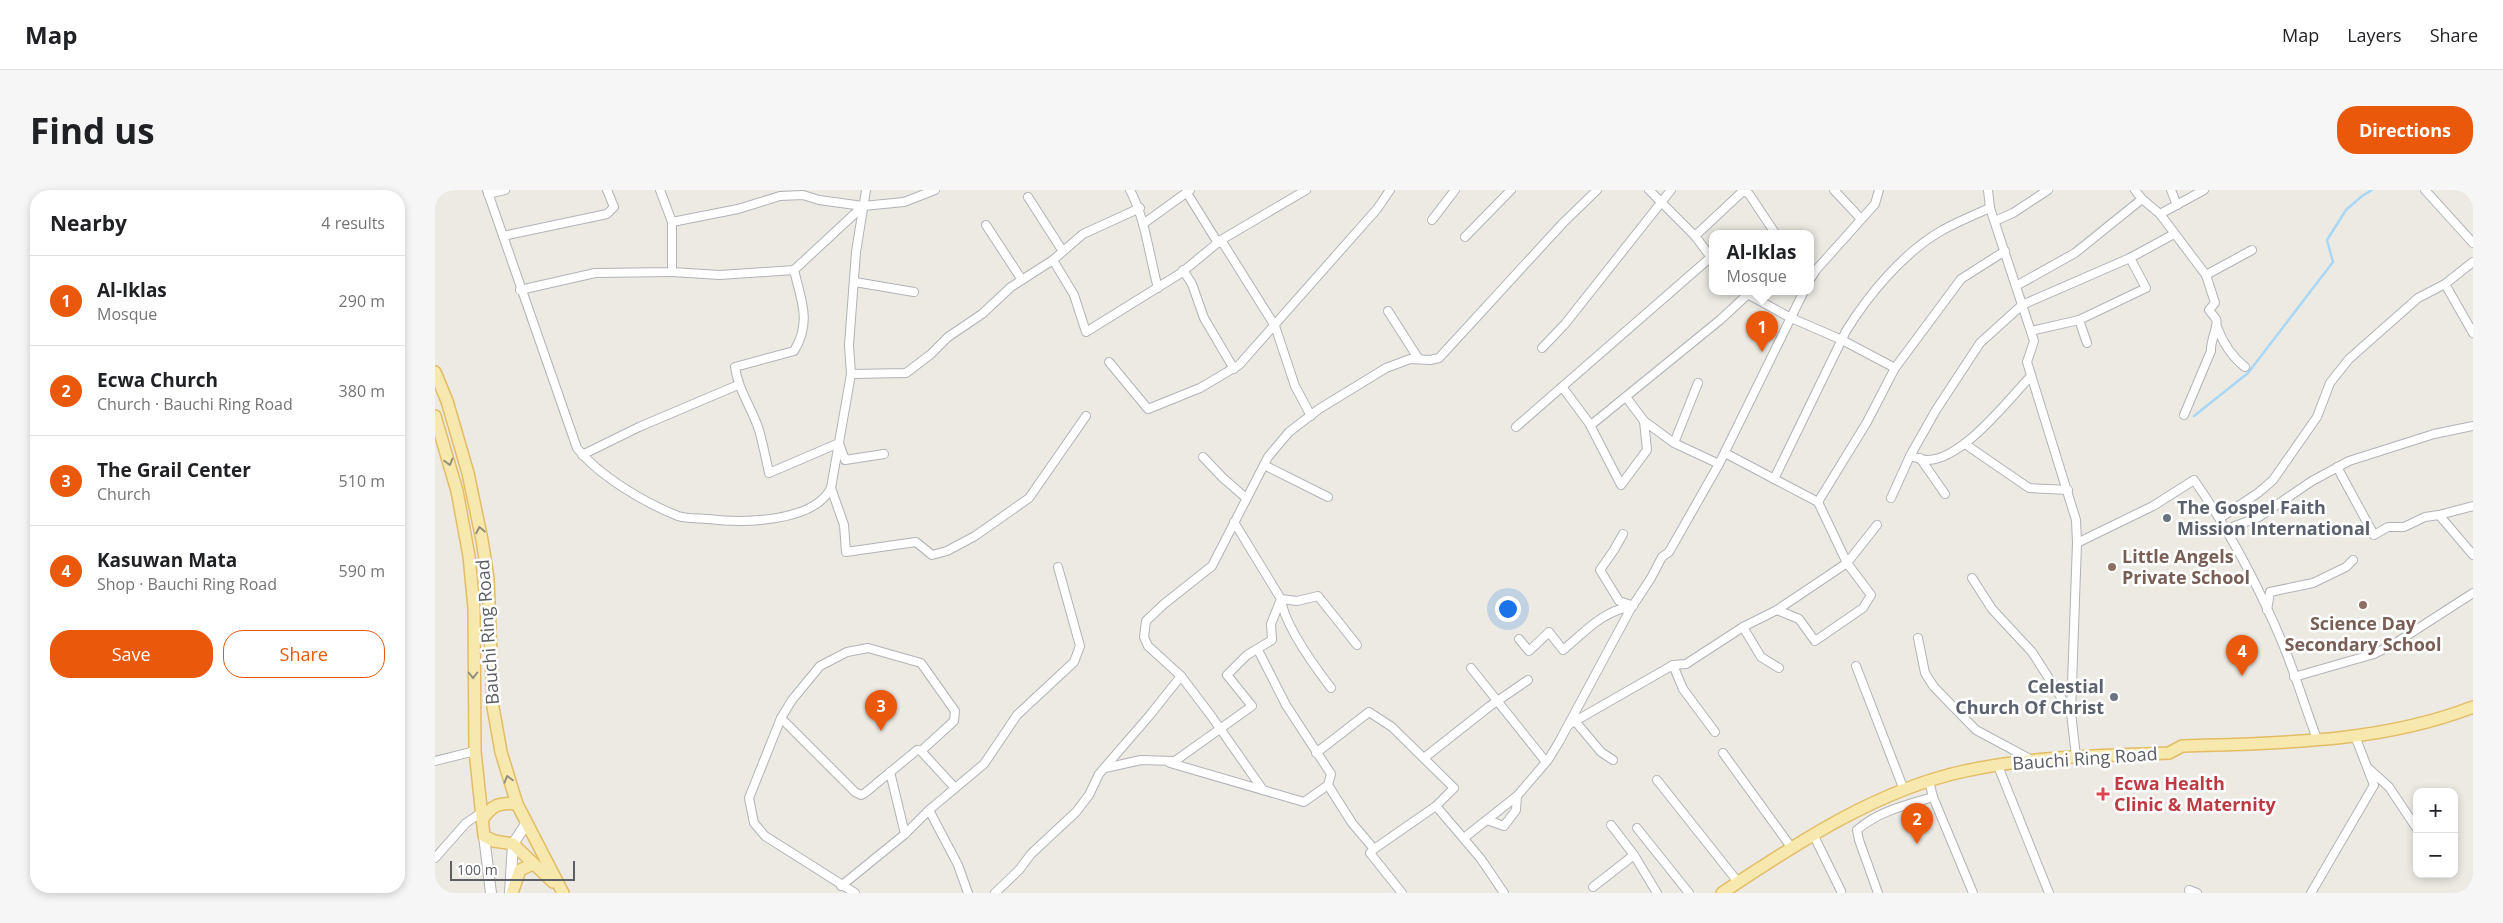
<!DOCTYPE html>
<meta charset="utf-8">
<style>
body{margin:0;font-family:"Open Sans",sans-serif;background:#f6f6f6;color:#202124}
.controls{position:absolute;right:15px;bottom:15px;display:grid;overflow:hidden;border-radius:10px;box-shadow:0 2px 8px #0003}
.controls button{width:45px;height:45px;display:grid;place-items:center;padding:0;border:0;border-bottom:1px solid #e0e0e0;background:#fff;color:#202124;font:25px sans-serif}
.scale{position:absolute;left:15px;bottom:12px;width:125px;box-sizing:border-box;padding-left:5px;border:2px solid #5b5e62;border-top:0;font-size:14px;line-height:18px;white-space:nowrap;color:#5b5e62;-webkit-text-stroke:4px #fff;paint-order:stroke}
.you{position:absolute;left:1072px;top:418px;width:18px;height:18px;margin:-12px;border:4px solid #fff;border-radius:50%;background:#1a73e8;box-shadow:0 0 0 8px #1a73e833}
.badge{display:grid;place-items:center;width:32px;height:32px;border-radius:50%;background:#ea580c;color:#fff;font-size:16px;font-weight:700}
.pin{position:absolute;translate:-50% -41px;filter:drop-shadow(0 1px 2px #0008)}
.pin::after{content:'';position:absolute;top:26px;width:18px;height:15px;background:inherit;clip-path:polygon(0 0,100% 0,50% 100%)}
.popup{position:absolute;left:1274px;top:40px;width:105px;height:65px;box-sizing:border-box;display:grid;place-content:center;border-radius:10px;background:#fff;filter:drop-shadow(0 1px 4px #0005);font-size:16px;white-space:nowrap;color:#757577}
.popup b{font-size:19px;color:#202124}
.popup::after{content:'';position:absolute;left:50%;top:100%;margin-left:-10px;border:10px solid transparent;border-top-color:#fff}
.list{margin:0;padding:0;list-style:none}
h2{display:flex;justify-content:space-between;align-items:center;height:65px;margin:0;padding:0 20px;font-size:21px}
h2 small{font-size:16px;font-weight:400;color:#757577}
.list li{display:grid;grid-template-columns:32px 1fr auto;gap:15px;align-items:center;box-sizing:border-box;height:90px;padding:0 20px;border-top:1px solid #e0e0e0}
.list b{display:block;font-size:19px;white-space:nowrap}
.list p{margin:0;font-size:16px;white-space:nowrap;color:#757577}
.list em{font-size:16px;font-style:normal;color:#757577}
.actions{display:flex;gap:10px;padding:15px 20px}
.actions a{flex:1;padding:11px 0;border:1px solid #ea580c;border-radius:20px;text-align:center;font-size:18px;color:#ea580c}
.actions .main{background:#ea580c;color:#fff}
.map{position:relative;flex:none;width:2038px;height:703px;overflow:hidden;border-radius:20px}
header{display:flex;align-items:center;gap:30px;box-sizing:border-box;height:70px;padding:0 25px;background:#fff;border-bottom:1px solid #e0e0e0}
header strong{font-size:24px}
nav{display:flex;gap:28px;margin-inline-start:auto;font-size:18px}
.intro{display:flex;align-items:center;justify-content:space-between;box-sizing:border-box;height:120px;padding:0 30px}
h1{margin:0;font-size:35px}
.button{padding:12px 22px;border-radius:20px;background:#ea580c;color:#fff;font-size:18px;font-weight:700}
main{display:flex;gap:30px;padding:0 30px}
aside{flex:1;background:#fff;border-radius:20px;box-shadow:0 2px 8px #0003}
.map>svg:first-child{display:block}
.lines{fill:none;stroke-linecap:round;stroke-linejoin:round}
.stream{stroke:#a9d7f6;stroke-width:2.5}
.minor-casing{stroke:#b0b3b7;stroke-width:10}
.secondary-casing{stroke:#afb2b7;stroke-width:12}
.primary-casing{stroke:#e3bc65;stroke-width:14}
.minor{stroke:#fff;stroke-width:8}
.secondary{stroke:#fff;stroke-width:10}
.primary{stroke:#f7e9ad;stroke-width:11}
.oneway{stroke:#928f7c}
.worship-dot{fill:#6b7280;stroke:#fff;stroke-width:2}
.education-dot{fill:#8d6e63;stroke:#fff;stroke-width:2}
.health-dot{fill:#e0444e;stroke:#fff;stroke-width:2}
.labels{text-anchor:middle;stroke-width:5;stroke-linejoin:round;paint-order:stroke}
.worship-label{font-size:18px;font-weight:bold;fill:#5b616d;stroke:#fff;text-anchor:start}
.education-label{font-size:18px;font-weight:bold;fill:#785e54;stroke:#fff;text-anchor:start}
.street-label{font-size:18px;fill:#5b5e62;stroke:#fff}
.health-label{font-size:18px;font-weight:bold;fill:#be3a42;stroke:#fff;text-anchor:start}
</style>
<header>
<strong>Map</strong>
<nav><a>Map</a><a>Layers</a><a>Share</a></nav>
</header>
<div class="intro"><h1>Find us</h1><a class="button">Directions</a></div>
<main>
<aside>
<h2>Nearby<small>4 results</small></h2>
<ul class="list">
<li><span class="badge">1</span><div><b>Al-Iklas</b><p>Mosque</p></div><em>290 m</em></li>
<li><span class="badge">2</span><div><b>Ecwa Church</b><p>Church · Bauchi Ring Road</p></div><em>380 m</em></li>
<li><span class="badge">3</span><div><b>The Grail Center</b><p>Church</p></div><em>510 m</em></li>
<li><span class="badge">4</span><div><b>Kasuwan Mata</b><p>Shop · Bauchi Ring Road</p></div><em>590 m</em></li>
</ul>
<div class="actions"><a class="main">Save</a><a>Share</a></div>
</aside>
<div class="map">
<svg width="2038" height="703" viewBox="0 0 2038 703">
<rect width="100%" height="100%" fill="#eceae3"/>
<g class="lines">
<polyline class="stream" points="1759,226 1813,183 1898,72 1892,50 1911,20 1927,6 1937,0"/>
<g class="minor-casing">
<g id="minor">
<path d="M 52,0 L 142,258 C 164,286 210,313 243,326 C 252,329 264,328 273,329 C 307,333 378,333 396,298 L 416,184 L 414,155 L 421,62 L 431,0"/>
<polyline points="225,0 237,32"/>
<path d="M 695,0 C 711,30 714,66 723,98"/>
<polyline points="1214,0 1260,46 1278,70"/>
<polyline points="1399,0 1426,29"/>
<polyline points="1553,0 1555,18 1599,151 1592,172 1641,330 1642,353 1636,523 1641,566"/>
<polyline points="1700,0 1707,9 1725,24 1771,85 1817,60"/>
<polyline points="1736,0 1742,15"/>
<polyline points="1990,0 2038,53"/>
<polyline points="752,3 783,53"/>
<polyline points="53,4 70,0"/>
<polyline points="593,7 627,60"/>
<polyline points="1725,24 1769,0"/>
<polyline points="997,30 1020,0"/>
<polyline points="1560,31 1578,23 1613,0"/>
<polyline points="708,34 755,0"/>
<polyline points="551,35 587,90"/>
<polyline points="68,46 172,24 179,17 172,0"/>
<polyline points="1260,46 1308,1 1314,4 1340,43"/>
<polyline points="1030,47 1076,0"/>
<polyline points="786,50 840,136 860,196 876,226"/>
<polyline points="1695,68 1739,44"/>
<polyline points="618,70 639,105 651,142 746,83 786,50 871,0"/>
<path d="M 359,80 C 366,110 377,132 359,161 L 300,177 C 303,200 317,218 324,240 C 328,254 331,269 334,283 L 404,253 L 410,270 L 449,264"/>
<polyline points="748,80 757,94 769,128 799,179"/>
<polyline points="237,82 285,85 359,80 428,16"/>
<polyline points="1376,88 1381,80 1440,14 1444,0"/>
<polyline points="420,92 479,102"/>
<polyline points="2010,94 2038,143"/>
<polyline points="1581,96 1640,63 1707,9"/>
<polyline points="85,100 160,83 237,82 237,32 303,19 345,6 368,5 384,10 428,16 469,12 500,0"/>
<polyline points="1307,101 1354,127 1407,150 1460,178"/>
<polyline points="953,121 983,168"/>
<polyline points="1644,130 1652,153"/>
<path d="M 1782,137 C 1788,153 1796,166 1810,177"/>
<polyline points="1107,158 1130,134 1236,0"/>
<polyline points="674,172 713,219 765,198 804,175 942,19 955,0"/>
<polyline points="416,184 471,183 496,164 513,147 547,124 576,97 618,70 648,44 705,18"/>
<polyline points="1263,193 1239,253 1284,274"/>
<polyline points="1128,198 1154,233 1186,295 1212,260 1209,231"/>
<polyline points="1191,207 1209,231 1239,253"/>
<path d="M 1749,225 L 1776,161 C 1775,151 1784,135 1781,129 C 1779,126 1776,123 1774,120 L 1780,113 L 1771,85"/>
<polyline points="1156,235 1285,130 1312,105"/>
<polyline points="1081,237 1276,67"/>
<polyline points="1530,254 1594,298 1633,300"/>
<polyline points="147,265 204,237 303,195"/>
<path d="M 1475,266 C 1480,267 1488,270 1493,270 C 1528,269 1573,210 1596,186"/>
<polyline points="768,267 788,288 811,308"/>
<polyline points="1485,268 1510,304"/>
<polyline points="829,275 893,307"/>
<polyline points="1902,277 1939,345 1953,337 1969,337 1990,327 2004,325"/>
<path d="M 1339,289 L 1411,141 C 1434,104 1468,63 1506,41 C 1522,32 1539,25 1555,18"/>
<polyline points="396,298 409,335 411,362 481,352 497,365 512,361 540,346 594,308 651,226"/>
<polyline points="1456,308 1475,266 1501,220 1545,153 1587,115 1695,68 1711,98 1644,130 1596,141"/>
<polyline points="1383,312 1432,232 1460,178 1526,89 1570,61"/>
<polyline points="2038,316 2004,325 2038,365"/>
<polyline points="1785,328 1823,303 1838,290 1882,227 1895,193 1914,169 1983,108 2010,94 2038,72"/>
<polyline points="1792,339 1824,327 1877,291 1914,271 1999,244 2038,236"/>
<polyline points="1188,344 1179,360 1165,380 1184,411 1196,415"/>
<path d="M 1642,353 L 1718,316 L 1759,290 C 1794,340 1823,395 1847,452 C 1860,483 1870,517 1882,549"/>
<polyline points="1537,388 1557,419 1597,462 1636,523"/>
<polyline points="1342,420 1364,429 1380,451 1428,418 1436,405 1412,373 1442,335"/>
<polyline points="1832,420 1835,402 1878,393 1911,377 1918,370"/>
<polyline points="1308,437 1326,467 1344,478"/>
<polyline points="1483,448 1490,483 1499,497 1541,540 1597,570"/>
<path d="M 1084,449 L 1094,461 L 1114,442 L 1128,460 C 1151,441 1167,421 1198,416"/>
<polyline points="1238,475 1248,499 1280,542"/>
<polyline points="1421,476 1469,600"/>
<polyline points="1036,478 1111,572"/>
<polyline points="746,486 777,527 828,600"/>
<polyline points="1859,487 1939,464 1959,454 2038,403"/>
<path d="M 896,498 C 880,477 849,435 846,409 L 862,411 L 883,406 L 922,455"/>
<polyline points="346,528 420,602 426,605 430,603 482,560 486,561 520,598"/>
<polyline points="1140,531 1166,562 1178,570"/>
<polyline points="1135,534 1238,475 1251,474 1308,437 1342,420 1412,373 1383,312 1290,263"/>
<polyline points="881,563 934,522 957,537 1019,598 1001,616"/>
<polyline points="1288,563 1356,657"/>
<polyline points="989,568 1055,516 1093,490"/>
<polyline points="0,571 40,561"/>
<polyline points="735,573 869,612 893,595 896,584 851,515 823,460"/>
<polyline points="1563,576 1614,703"/>
<polyline points="670,578 706,570 740,571 817,516 792,485 812,465 837,450 836,434 846,409 799,332"/>
<polyline points="1933,578 1954,597 1982,639"/>
<polyline points="455,582 470,644"/>
<polyline points="1222,590 1303,692"/>
<polyline points="1494,591 1498,607 1538,703"/>
<polyline points="893,595 917,633 939,659 1001,616 1046,669 1069,703"/>
<polyline points="494,620 523,675 533,703"/>
<polyline points="1052,630 1069,636 1081,620 1082,606 1113,570 1124,552 1195,420 1216,388 1227,367 1234,362 1284,274 1369,101"/>
<polyline points="1176,635 1199,665 1222,703"/>
<polyline points="1202,638 1254,703"/>
<polyline points="1378,644 1406,701"/>
<polyline points="1029,648 1082,606"/>
<polyline points="939,659 935,663 967,703"/>
<polyline points="0,668 31,633 47,622"/>
<polyline points="406,696 470,644 494,620 549,574 582,525 639,472 645,456 623,377"/>
<polyline points="1158,697 1199,665"/>
<polyline points="1754,700 1762,703"/>
<polyline points="420,703 330,646 319,633 314,608 346,528 357,510 385,476 412,462 433,458 486,473 520,521 519,531 486,561"/>
<polyline points="560,703 584,680 596,664 641,622 654,605 664,584 715,525 746,486 713,456 709,447 711,431 729,414 777,376 833,267 854,242 884,219 951,178 975,169 995,170 1004,168 1128,33 1162,0"/>
<path d="M 1443,703 L 1424,650 L 1422,640 C 1444,621 1471,615 1498,607"/>
<polyline points="1876,703 1939,595 1920,546"/>
</g>
</g>
<g class="secondary-casing">
<g id="secondary">
<polyline points="49,646 56,703"/>
<polyline points="75,702 78,654 91,634"/>
</g>
</g>
<g class="primary-casing">
<g id="primary">
<polyline points="0,182 12,211 33,283 47,350 53,388 58,517 66,562 82,614 128,703"/>
<polyline points="0,226 22,301 34,366 39,418 40,561 49,646 59,651 78,654 118,692"/>
<path d="M 47,630 C 57,615 64,612 82,614"/>
<polyline points="77,703 85,680 98,674"/>
<path d="M 1287,703 C 1361,654 1441,600 1530,581 C 1597,566 1665,566 1734,563 L 1747,556 C 1845,553 1945,553 2038,517"/>
</g>
</g>
<use href="#minor" class="minor"/>
<use href="#secondary" class="secondary"/>
<use href="#primary" class="primary"/>
</g>
<defs><path id="oneway-chevron" d="M-2-3.5L2.5 0L-2 3.5" fill="none" stroke-width="1.6" stroke-linecap="round" stroke-linejoin="round" transform="scale(1.25)"/></defs>
<g class="oneway">
<use href="#oneway-chevron" transform="translate(14 272) rotate(75)"/>
<use href="#oneway-chevron" transform="translate(45 340) rotate(-101)"/>
<use href="#oneway-chevron" transform="translate(38 485) rotate(90)"/>
<use href="#oneway-chevron" transform="translate(73 589) rotate(-106)"/>
</g>
<g class="worship-dot">
<circle cx="1732" cy="328" r="5"/>
<circle cx="1679" cy="507" r="5"/>
</g>
<g class="education-dot">
<circle cx="1677" cy="377" r="5"/>
<circle cx="1928" cy="415" r="5"/>
</g>
<path class="health-dot" d="M1665.5 596.5h5v5h5v5h-5v5h-5v-5h-5v-5h5z"/>
<g class="labels">
<g class="worship-label">
<text x="1742" y="324">The Gospel Faith<tspan x="1742" dy="21">Mission International</tspan></text>
<text x="1669" y="503" text-anchor="end">Celestial<tspan x="1669" dy="21">Church Of Christ</tspan></text>
</g>
<g class="education-label">
<text x="1687" y="373">Little Angels<tspan x="1687" dy="21">Private School</tspan></text>
<text x="1928" y="440" text-anchor="middle">Science Day<tspan x="1928" dy="21">Secondary School</tspan></text>
</g>
<g class="street-label">
<text transform="translate(53 442) rotate(-94)" y="6">Bauchi Ring Road</text>
<text transform="translate(1650 569) rotate(-4)" y="6">Bauchi Ring Road</text>
</g>
<g class="health-label">
<text x="1679" y="600">Ecwa Health<tspan x="1679" dy="21">Clinic &amp; Maternity</tspan></text>
</g>
</g>
</svg>
<div class="controls">
<button>+</button>
<button>−</button>
</div>
<div class="scale">100 m</div>
<div class="you"></div>
<div class="pin badge" style="left:1327px;top:162px">1</div>
<div class="popup"><b>Al-Iklas</b>Mosque</div>
<div class="pin badge" style="left:1482px;top:654px">2</div>
<div class="pin badge" style="left:446px;top:541px">3</div>
<div class="pin badge" style="left:1807px;top:486px">4</div>
</div>
</main>
